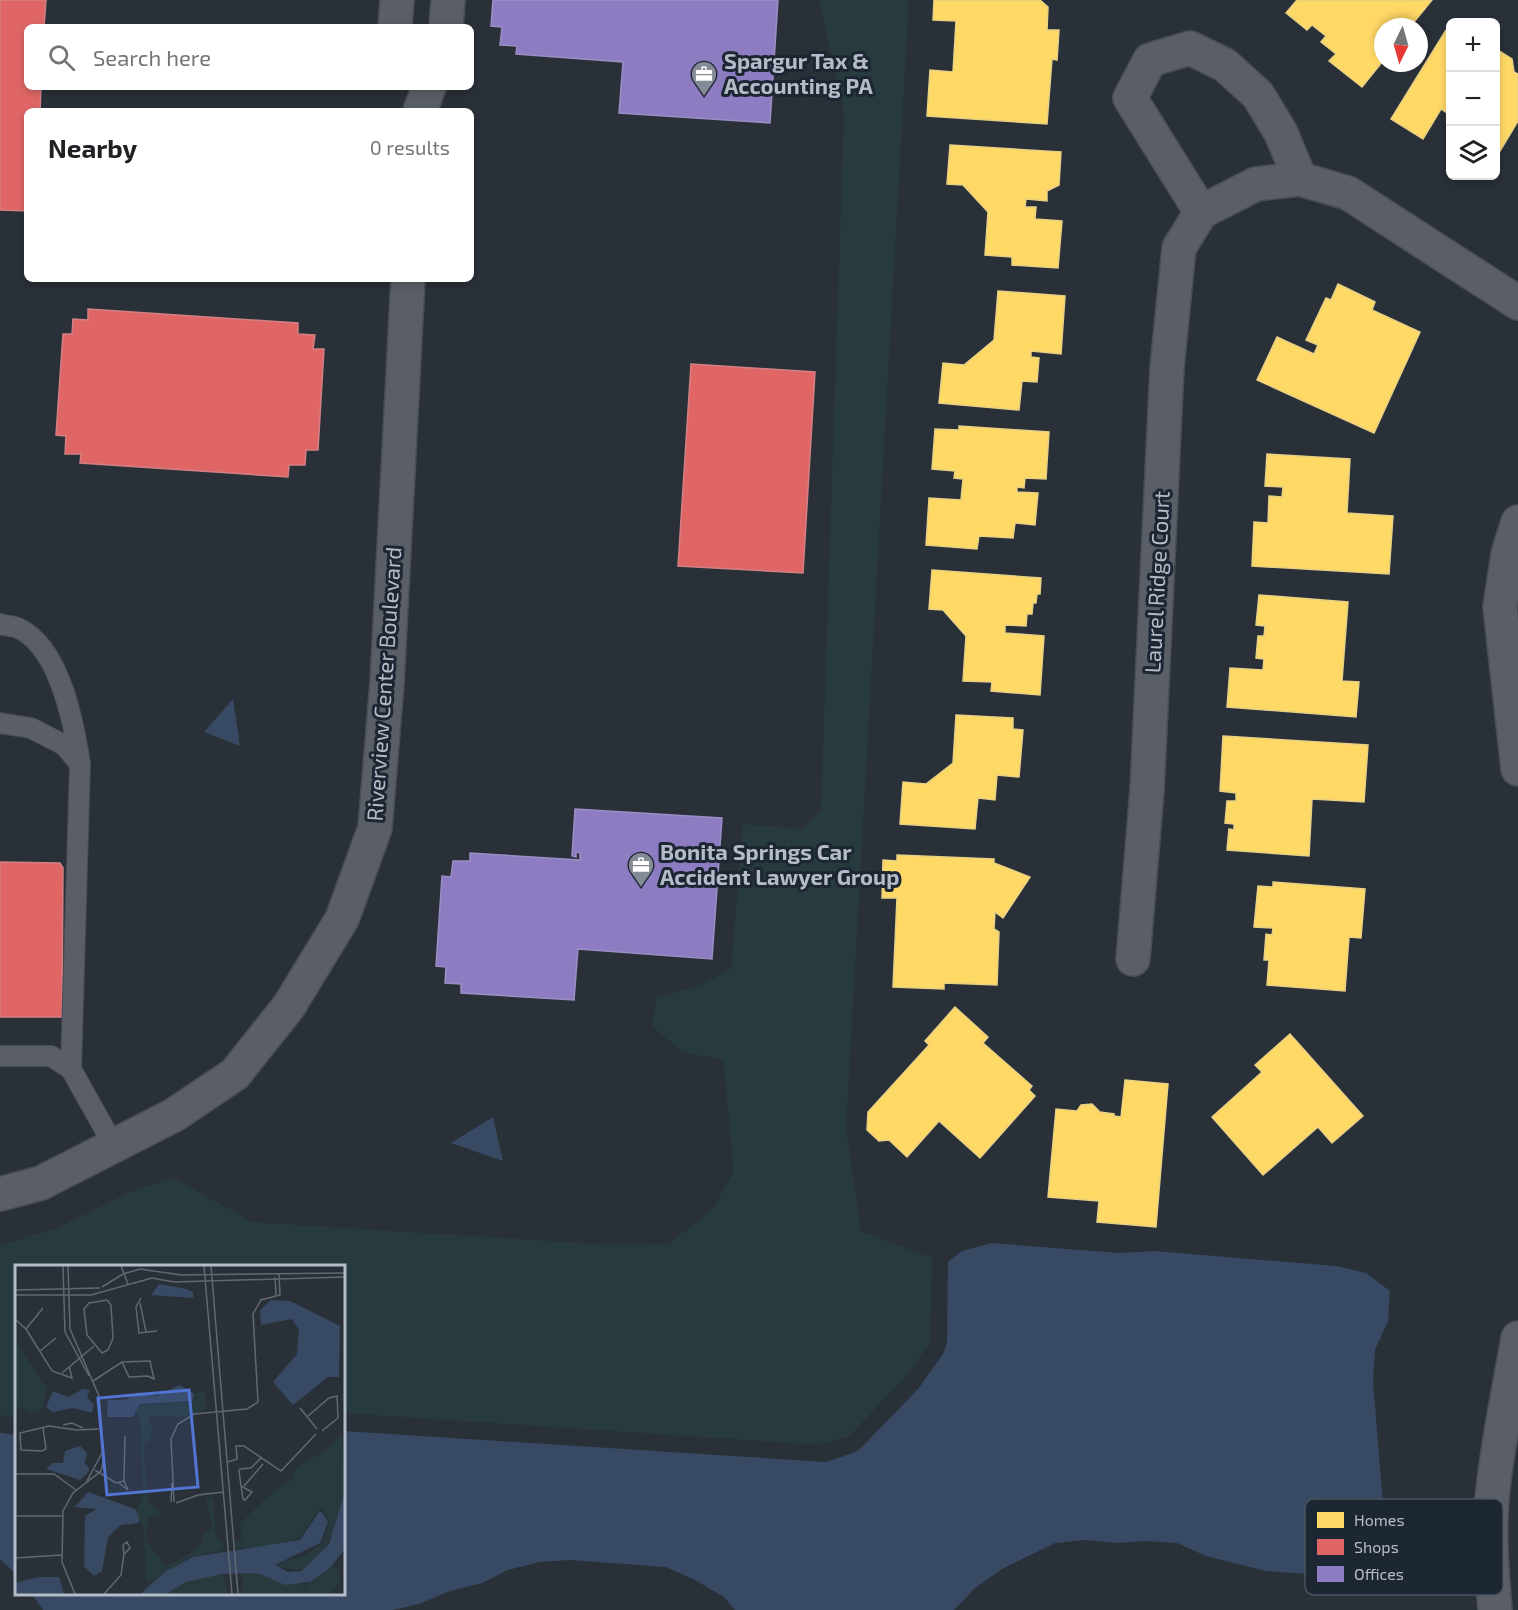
<!DOCTYPE html>
<meta charset="utf-8">
<style>
body{margin:0;font-family:"Exo 2",sans-serif;background:#f2f2f2;color:#202124}
.controls{position:absolute;right:18px;top:18px;display:grid;overflow:hidden;border-radius:9px;box-shadow:0 3px 9px #0003}
.controls button{width:54px;height:54px;display:grid;place-items:center;padding:0;border:0;border-bottom:2px solid #e0e0e0;background:#fff;color:#202124;font:30px sans-serif}
.compass{position:absolute;left:1374px;top:18px;width:54px;height:54px;border-radius:50%;background:#fff;box-shadow:0 3px 9px #0003;rotate:185deg}
.list{margin:0;padding:0;list-style:none}
h2{display:flex;justify-content:space-between;align-items:center;height:78px;margin:0;padding:0 24px;font-size:26px}
h2 small{font-size:20px;font-weight:400;color:#757577}
.icon{flex:none;width:33px;height:33px;fill:none;stroke:currentColor;stroke-width:2;stroke-linecap:round;stroke-linejoin:round}
.map{position:relative;flex:none;width:1518px;height:1610px;overflow:hidden}
.search{position:absolute;background:#fff;box-shadow:0 3px 9px #0003;left:24px;top:24px;width:450px;height:66px;display:flex;align-items:center;gap:15px;box-sizing:border-box;padding:0 21px;border-radius:9px;color:#757577;font-size:22px}
.panel{position:absolute;background:#fff;box-shadow:0 3px 9px #0003;left:24px;top:108px;width:450px;height:174px;border-radius:9px}
.map>svg:first-child{display:block}
.green{fill:#273a3e}
.water{fill:#384963}
.homes{fill:#ffd966;stroke:#e8d084;stroke-width:1.5}
.shops{fill:#e06666;stroke:#d38084;stroke-width:1.5}
.offices{fill:#8e7cc3;stroke:#998fc5;stroke-width:1.5}
.lines{fill:none;stroke-linecap:round;stroke-linejoin:round}
.service-casing{stroke:#484c53;stroke-width:22}
.minor-casing{stroke:#484c53;stroke-width:36}
.service{stroke:#5a5e66;stroke-width:20}
.minor{stroke:#5a5e66;stroke-width:33}
.labels{text-anchor:middle;stroke-width:6;stroke-linejoin:round;paint-order:stroke}
.poi-label{font-size:22px;font-weight:bold;fill:#b4bcc9;stroke:#1d2633;text-anchor:start}
.street-label{font-size:22px;fill:#b4bcc9;stroke:#1d2633}
.inset-road{fill:none;stroke:#616872;stroke-width:1.5}
.view{fill:#5274d3;fill-opacity:0.15;stroke:#5274d3;stroke-width:3}
.inset-edge{fill:none;stroke:#b4bcc9;stroke-width:3}
.key{fill:#1d2633;stroke:#4a5360;stroke-width:1.5}
.key-label{font-size:16px;fill:#b4bcc9}
</style>
<div class="map">
<svg width="1518" height="1610" viewBox="0 0 1518 1610">
<rect width="100%" height="100%" fill="#2a3038"/>
<polygon class="green" points="819,0 909,0 846,1128 861,1231 932,1258 930,1343 907,1376 849,1436 821,1445 344,1413 344,1266 16,1266 16,1418 0,1415 0,1245 55,1229 132,1191 174,1178 252,1222 612,1245 668,1244 712,1210 734,1171 723,1059 683,1053 652,1026 657,998 703,984 731,969 743,824 802,829 821,810 844,113"/>
<g class="water">
<polygon points="233,699 240,746 204,732"/>
<polygon points="493,1117 503,1161 451,1143"/>
<polygon points="992,1243 1119,1253 1155,1251 1336,1266 1366,1273 1390,1291 1388,1321 1375,1350 1373,1381 1383,1504 1391,1535 1389,1556 1357,1578 1266,1571 1206,1556 1177,1543 1146,1541 1116,1543 1085,1540 1055,1543 1002,1569 975,1588 954,1610 735,1610 724,1597 695,1580 666,1567 570,1560 539,1562 508,1570 482,1583 450,1591 419,1604 393,1610 43,1610 32,1594 344,1594 344,1431 826,1462 853,1453 860,1449 918,1389 943,1354 947,1343 948,1262 962,1251"/>
<polygon points="0,1433 16,1435 16,1574 0,1559"/>
</g>
<g class="homes">
<polygon points="934,0 1040,0 1048,7 1047,30 1059,30 1057,60 1052,59 1047,124 927,116 930,70 953,72 956,21 933,20"/>
<polygon points="1297,0 1432,0 1410,27 1383,27 1383,61 1362,87 1329,61 1336,54 1321,42 1326,36 1312,25 1307,30 1286,13"/>
<polygon points="1451,22 1450,115 1441,109 1423,139 1391,119"/>
<polygon points="1496,49 1512,59 1514,72 1518,74 1518,121 1497,156 1496,155"/>
<polygon points="950,145 1061,152 1059,185 1047,191 1047,201 1026,199 1025,207 1036,207 1035,219 1062,221 1058,268 1012,265 1012,257 985,255 988,212 963,185 947,184"/>
<polygon points="1338,284 1375,302 1372,310 1420,332 1374,433 1257,380 1277,337 1314,354 1318,345 1306,340 1326,298 1331,300"/>
<polygon points="998,291 1065,296 1061,354 1031,351 1031,357 1039,358 1037,382 1022,381 1019,410 939,403 943,363 964,365 994,340"/>
<polygon points="959,426 1049,432 1046,479 1025,478 1024,488 1017,487 1017,492 1038,493 1035,525 1015,523 1013,538 979,536 977,549 926,545 929,498 961,500 963,479 954,478 955,471 932,469 935,429 959,430"/>
<polygon points="1267,454 1350,459 1347,513 1393,516 1389,574 1252,566 1254,522 1268,523 1269,496 1282,497 1283,487 1265,486"/>
<polygon points="932,570 1041,578 1040,594 1037,594 1036,603 1033,603 1032,614 1027,614 1026,626 1005,625 1005,633 1044,636 1040,695 991,691 992,682 963,681 966,636 943,610 929,609"/>
<polygon points="1259,595 1348,602 1342,681 1359,682 1356,717 1227,707 1230,668 1263,670 1264,659 1256,658 1258,636 1264,636 1265,626 1256,625"/>
<polygon points="956,715 1013,718 1013,729 1023,730 1019,777 997,775 995,800 978,798 975,829 900,824 903,782 926,784 953,763"/>
<polygon points="1223,736 1368,745 1364,802 1312,799 1309,856 1227,850 1229,829 1234,830 1234,824 1225,823 1227,801 1236,801 1236,793 1220,791"/>
<polygon points="897,855 994,859 994,863 1030,877 1003,918 995,912 994,929 999,932 997,985 944,983 944,989 893,987 897,898 882,898 883,860 897,861"/>
<polygon points="1273,882 1365,889 1361,938 1349,937 1345,991 1267,985 1269,960 1264,960 1266,934 1272,935 1273,928 1254,927 1258,886 1273,887"/>
<polygon points="955,1007 988,1037 983,1043 1032,1086 1029,1090 1035,1096 980,1158 939,1121 907,1157 889,1140 879,1141 867,1130 868,1112 929,1045 925,1041"/>
<polygon points="1290,1034 1363,1116 1332,1143 1318,1127 1263,1175 1212,1117 1262,1072 1255,1065"/>
<polygon points="1125,1080 1168,1084 1156,1227 1097,1222 1099,1201 1048,1197 1056,1109 1077,1111 1081,1105 1092,1104 1100,1112 1114,1114 1114,1116 1121,1117"/>
</g>
<g class="shops">
<polygon points="0,0 46,0 44,27 27,27 27,87 41,87 40,111 27,111 27,211 0,210"/>
<polygon points="88,309 298,323 298,334 315,335 313,349 324,349 318,450 306,450 305,465 289,465 288,477 80,463 81,454 65,454 66,436 56,435 63,334 72,334 73,319 88,320"/>
<polygon points="691,364 815,372 803,573 678,566"/>
<polygon points="0,862 60,863 63,868 62,1017 0,1017"/>
</g>
<g class="offices">
<polygon points="493,0 778,0 770,123 619,113 623,62 516,54 517,46 500,45 502,27 491,26"/>
<polygon points="575,809 722,818 712,959 578,949 574,1000 461,993 461,984 445,983 446,967 436,966 442,876 451,877 453,861 470,861 470,853 580,860 580,853 576,852 576,857 572,856"/>
</g>
<g class="lines">
<g class="service-casing">
<g id="service">
<path d="M 0,624 C 6,626 13,626 18,628 C 60,647 74,724 80,764 L 71,1069"/>
<polyline points="0,723 31,728 64,745 80,764"/>
<polyline points="0,1056 51,1056 71,1069 114,1146"/>
</g>
</g>
<g class="minor-casing">
<g id="minor">
<polyline points="395,27 397,0"/>
<polyline points="446,27 448,0"/>
<polyline points="420,111 429,87"/>
<polyline points="1201,212 1130,98 1150,60 1190,48 1225,65 1258,95 1281,133 1300,179"/>
<polyline points="1518,522 1508,554 1500,607 1518,769"/>
<polyline points="1133,959 1147,790 1167,368 1179,248 1201,212 1256,184 1300,179 1348,193 1518,303"/>
<polyline points="0,1194 41,1183 174,1115 235,1074 289,1006 342,919 375,828 387,683 408,279"/>
<path d="M 1495,1610 C 1492,1573 1489,1536 1492,1499 C 1497,1445 1509,1391 1518,1338"/>
</g>
</g>
<use href="#service" class="service"/>
<use href="#minor" class="minor"/>
</g>
<defs>
<g id="office-pin" transform="scale(1.35)"><path d="M0 17L-7.5 6A9.5 9.5 0 1 1 7.5 6Z" fill="#848b96" stroke="#1d2633"/><path d="M-6-3h4V-5.5h4V-3h4V5H-6ZM-1-4.5V-3h2v-1.5ZM-6 0V1H6V0Z" fill="#fff"/></g>
</defs>
<g fill-rule="evenodd">
<use href="#office-pin" x="704" y="74"/>
<use href="#office-pin" x="641" y="865"/>
</g>
<g class="labels">
<g class="poi-label">
<text x="724" y="69">Spargur Tax &amp;<tspan x="724" dy="25">Accounting PA</tspan></text>
<text x="660" y="860">Bonita Springs Car<tspan x="660" dy="25">Accident Lawyer Group</tspan></text>
</g>
<g class="street-label">
<text transform="translate(1157 582) rotate(-87)" y="8">Laurel Ridge Court</text>
<text transform="translate(384 684) rotate(-86)" y="8">Riverview Center Boulevard</text>
</g>
</g>
<g transform="translate(15 1265)">
<rect width="330" height="330" fill="#2a3038"/>
<path d="M 0,75 L 32,124 L 27,145 L 18,149 L 0,141 ZM 190,126 L 191,145 L 166,152 L 136,151 L 133,156 L 138,164 L 134,177 L 129,178 L 131,220 L 134,236 L 145,249 L 133,252 L 131,276 L 151,301 L 174,289 L 188,276 L 189,268 L 198,263 L 191,234 L 198,232 L 201,272 L 208,276 L 208,285 L 177,292 L 131,319 L 129,265 L 121,245 L 128,232 L 126,159 L 120,146 L 126,140 L 177,137 L 182,128 ZM 327,169 L 330,224 L 319,267 L 305,289 L 285,305 L 262,302 L 266,297 L 292,290 L 309,277 L 314,257 L 306,242 L 284,274 L 248,282 L 220,283 L 220,276 L 227,274 L 225,259 L 254,230 L 277,214 L 281,203 L 310,185 ZM 320,300 L 326,313 L 319,325 L 313,329 L 292,329 L 290,320 ZM 228,307 L 242,308 L 270,320 L 289,319 L 291,329 L 227,329 ZM 208,309 L 213,329 L 151,329 L 171,317 Z" fill="#273a3e"/>
<path d="M 144,19 L 172,24 L 178,27 L 178,33 L 136,30 ZM 256,35 L 275,36 L 325,61 L 324,112 L 313,112 L 278,140 L 258,117 L 282,89 L 284,65 L 277,54 L 246,60 L 245,45 ZM 164,120 L 180,129 L 177,136 L 125,139 L 118,152 L 92,152 L 93,135 L 111,135 L 123,127 L 142,131 ZM 68,124 L 75,125 L 72,133 L 79,139 L 77,148 L 58,143 L 38,147 L 31,142 L 38,126 L 53,132 ZM 65,181 L 72,188 L 70,198 L 75,205 L 65,215 L 31,204 L 38,198 L 48,198 L 50,186 ZM 330,226 L 330,284 L 314,304 L 295,317 L 270,320 L 242,308 L 208,309 L 171,317 L 151,329 L 125,329 L 150,307 L 178,292 L 285,275 L 304,247 L 307,247 L 313,257 L 305,278 L 260,300 L 273,307 L 286,306 L 314,279 ZM 73,227 L 120,244 L 124,252 L 124,258 L 106,260 L 93,272 L 87,306 L 79,311 L 69,301 L 70,251 L 82,244 L 60,242 ZM 23,312 L 44,312 L 49,329 L 0,329 L 0,318 Z" fill="#384963"/>
<path class="inset-road" d="M 48,1 L 50,67 L 74,111M 53,1 L 55,64 L 84,131 L 89,194 L 86,206 L 58,228 L 48,246 L 47,297 L 60,329M 106,1 L 113,19M 189,1 L 217,329M 196,1 L 223,329M 260,12 L 261,30M 87,22 L 108,9 L 125,4 L 166,10 L 330,8M 0,25 L 85,23M 0,30 L 76,30 L 137,13 L 159,17 L 330,12M 126,33 L 121,42 L 124,68 L 142,66M 92,35 L 96,40 L 98,73 L 93,85 L 87,88 L 72,70 L 69,44 L 74,38 ZM 125,38 L 131,67M 0,54 L 11,64 L 37,106 L 57,113 L 54,101M 11,64 L 28,43M 25,86 L 41,73M 107,97 L 114,112 L 133,111M 47,108 L 79,81M 78,116 L 107,97 L 135,96 L 139,114 L 133,111M 285,143 L 302,164M 293,151 L 314,133 L 322,131 L 323,153 L 307,166M 48,160 L 57,158 L 68,163M 27,186 L 6,185 L 5,168 L 34,161 L 62,165 L 84,164M 27,186 L 31,184 L 28,163M 213,197 L 222,194 L 221,181 L 229,181 L 266,206 L 301,169M 80,205 L 101,218 L 109,216 L 110,171M 0,209 L 39,209 L 61,225M 72,216 L 87,188M 104,218 L 113,225 L 109,216M 226,221 L 237,227 L 230,235 L 228,234 L 226,221 L 224,206 L 225,204 L 236,203 L 246,193M 229,221 L 248,199M 156,237 L 157,218M 159,237 L 156,174 L 163,159 L 179,149 L 232,144 L 243,137 L 238,49 L 246,35 L 265,30 L 264,9M 161,238 L 183,230 L 208,227M 0,251 L 47,251M 112,277 L 115,283 L 109,289 L 108,280 ZM 0,293 L 47,290M 89,329 L 106,310 L 109,289"/>
<path class="view" d="M 174,125 L 183,222 L 92,230 L 83,133 Z"/>
<rect width="330" height="330" class="inset-edge"/>
</g>
<rect x="1305" y="1499" width="198" height="96" rx="9" class="key"/>
<rect x="1317" y="1512" width="27" height="16" fill="#ffd966"/>
<rect x="1317" y="1539" width="27" height="16" fill="#e06666"/>
<rect x="1317" y="1566" width="27" height="16" fill="#8e7cc3"/>
<g class="key-label">
<text x="1354" y="1526">Homes</text>
<text x="1354" y="1553">Shops</text>
<text x="1354" y="1580">Offices</text>
</g>
</svg>
<div class="controls">
<button>+</button>
<button>−</button>
<button><svg class="icon" aria-label="layers" viewBox="0 0 24 24"><path d="M12 4l9 5-9 5-9-5zM3 14l9 5 9-5"/></svg></button>
</div>
<svg class="compass" viewBox="-18 -18 36 36"><path d="M0-13l5 13h-10z" fill="#e53935"/><path d="M0 13l5-13h-10z" fill="#757577"/></svg>
<div class="search"><svg class="icon" aria-label="search" viewBox="0 0 24 24"><circle cx="10" cy="10" r="6"/><path d="M15 15l6 6"/></svg>Search here</div>
<section class="panel">
<h2>Nearby<small>0 results</small></h2>
<ul class="list">
</ul>
</section>
</div>
